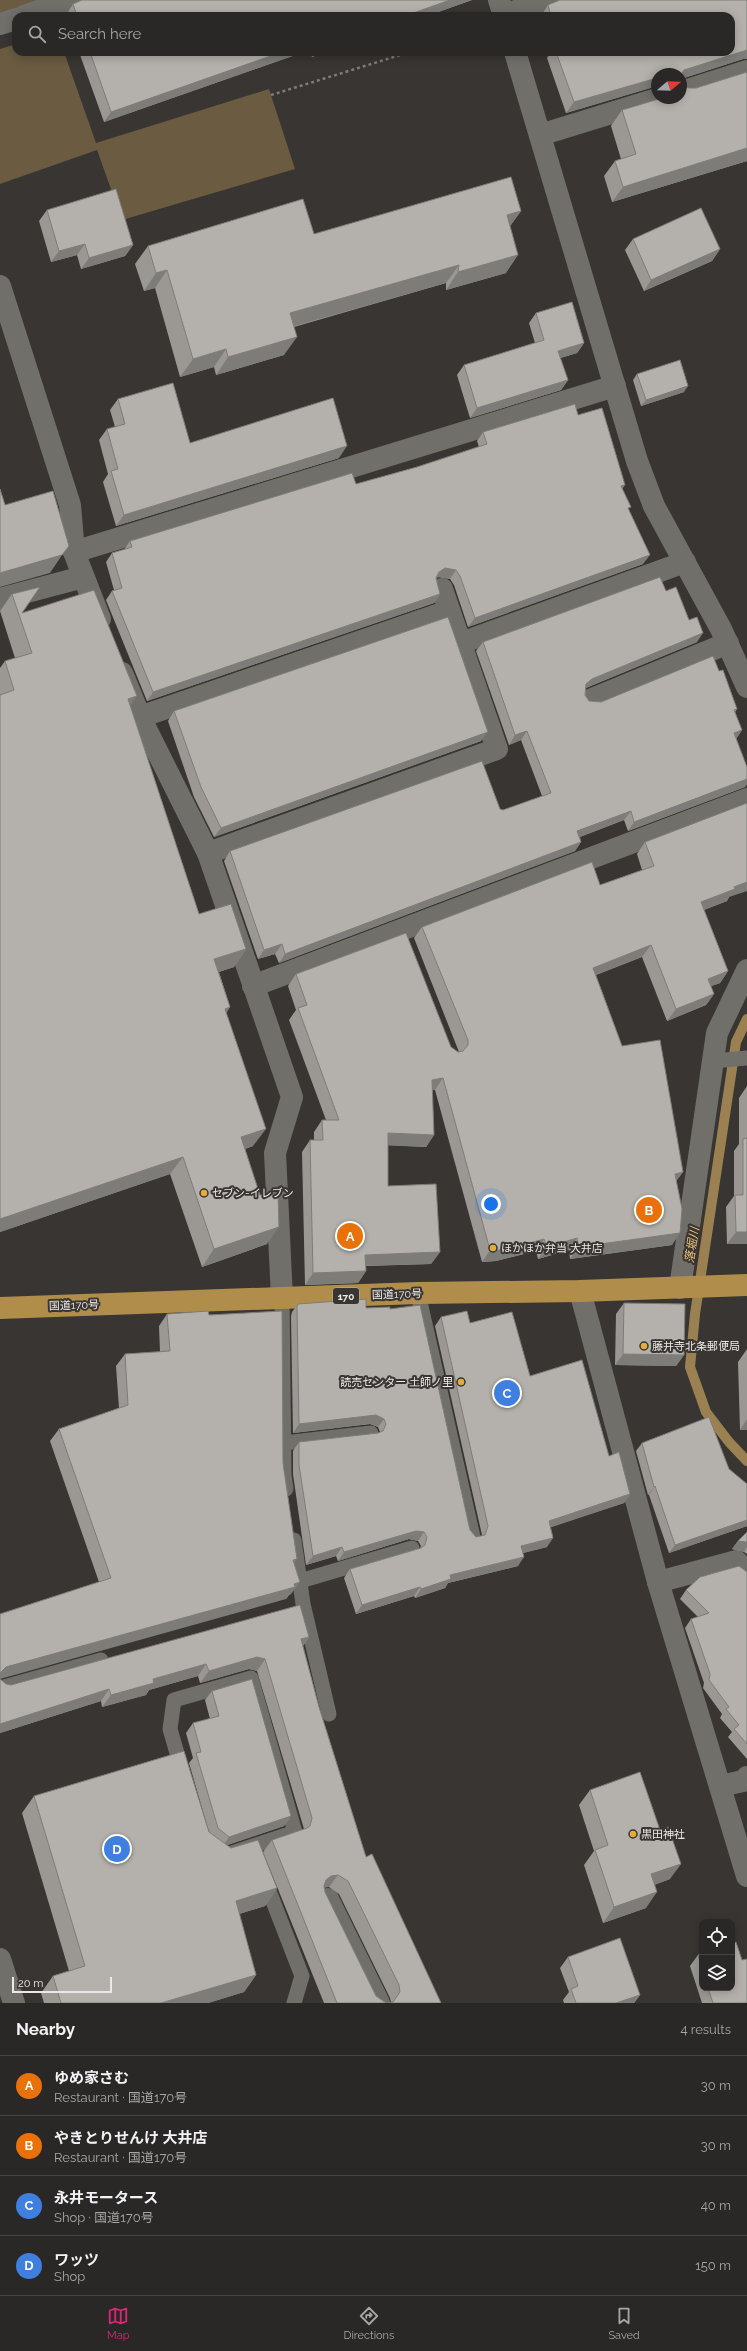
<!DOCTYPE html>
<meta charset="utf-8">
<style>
body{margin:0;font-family:Raleway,"Noto Sans JP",sans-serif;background:#363432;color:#f1f3f6}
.controls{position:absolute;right:12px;bottom:12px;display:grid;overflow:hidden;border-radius:8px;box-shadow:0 2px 10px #0003}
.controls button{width:36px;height:36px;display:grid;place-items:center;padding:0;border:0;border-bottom:1px solid #464443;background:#2a2826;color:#f1f3f6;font:20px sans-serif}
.compass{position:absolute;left:651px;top:68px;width:36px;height:36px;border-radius:50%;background:#2a2826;box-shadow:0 2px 10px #0003;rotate:71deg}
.scale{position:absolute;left:12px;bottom:10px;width:100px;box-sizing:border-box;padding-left:4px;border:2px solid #ebe9e7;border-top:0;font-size:11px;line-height:14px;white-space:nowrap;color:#ebe9e7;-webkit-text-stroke:3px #383532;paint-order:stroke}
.you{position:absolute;left:491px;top:1204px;width:14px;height:14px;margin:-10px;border:3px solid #fff;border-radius:50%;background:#1a73e8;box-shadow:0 0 0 6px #1a73e833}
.badge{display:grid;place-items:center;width:26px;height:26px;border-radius:50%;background:#db2777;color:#fff;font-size:13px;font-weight:700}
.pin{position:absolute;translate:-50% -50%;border:2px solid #fff;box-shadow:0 1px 4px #0006}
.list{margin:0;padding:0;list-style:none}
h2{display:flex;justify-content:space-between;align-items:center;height:52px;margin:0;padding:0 16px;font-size:17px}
h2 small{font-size:13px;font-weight:400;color:#a5a6a7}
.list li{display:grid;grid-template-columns:26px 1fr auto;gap:12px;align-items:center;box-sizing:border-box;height:60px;padding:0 16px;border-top:1px solid #464443}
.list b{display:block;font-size:15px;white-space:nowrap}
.list p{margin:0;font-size:13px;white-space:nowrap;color:#a5a6a7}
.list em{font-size:13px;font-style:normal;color:#a5a6a7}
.icon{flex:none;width:22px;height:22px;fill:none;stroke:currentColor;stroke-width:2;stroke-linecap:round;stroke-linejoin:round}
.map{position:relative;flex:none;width:747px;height:2003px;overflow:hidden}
.search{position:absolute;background:#2a2826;box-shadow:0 2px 10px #0003;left:12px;right:12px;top:12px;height:44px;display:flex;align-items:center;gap:10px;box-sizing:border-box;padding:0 14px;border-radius:12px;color:#a5a6a7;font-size:15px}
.sheet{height:292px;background:#2a2826}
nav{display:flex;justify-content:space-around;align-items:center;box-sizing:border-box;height:56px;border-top:1px solid #464443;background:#2a2826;font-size:11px;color:#a5a6a7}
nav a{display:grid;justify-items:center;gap:2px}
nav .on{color:#db2777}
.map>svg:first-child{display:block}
.green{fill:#6a5b41}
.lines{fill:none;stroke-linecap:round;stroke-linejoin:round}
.stream{stroke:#9b8052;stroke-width:10}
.path{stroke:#7e7b78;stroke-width:2.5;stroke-dasharray:3 3;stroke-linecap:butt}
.lane{stroke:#716f6a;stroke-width:15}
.street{stroke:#716f6a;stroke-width:22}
.secondary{stroke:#716f6a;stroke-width:22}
.highway{stroke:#b18d4c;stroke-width:22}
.wall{fill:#9b9894}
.shaded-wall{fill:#7e7c78}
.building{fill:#b4b1ac;stroke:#7e7c78}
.poi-dot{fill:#e6ad36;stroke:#383532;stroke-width:1.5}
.labels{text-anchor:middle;stroke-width:4;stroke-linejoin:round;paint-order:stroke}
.shield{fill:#383532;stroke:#b5b3b1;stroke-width:1}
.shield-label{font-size:10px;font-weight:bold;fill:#ebe9e7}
.poi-label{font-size:11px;fill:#ebe9e7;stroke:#383532;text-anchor:start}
.street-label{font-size:11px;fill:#ebe9e7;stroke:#383532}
.water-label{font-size:12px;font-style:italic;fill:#ebc37b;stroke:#383532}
</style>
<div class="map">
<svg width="747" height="2003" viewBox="0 0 747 2003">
<rect width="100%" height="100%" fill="#383532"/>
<g class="green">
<polygon points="0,0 64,0 0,20"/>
<polygon points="16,44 16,52 64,52 96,143 269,89 295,169 122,220 97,150 0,184 0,49"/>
</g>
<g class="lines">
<polyline class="stream" points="747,1019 736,1042 695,1314 690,1367 706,1412 729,1442 747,1461"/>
<polyline class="path" points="271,95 410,52"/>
<g class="lane">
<polyline points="713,1061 747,1058"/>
<polyline points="418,1293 473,1537"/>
<polyline points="282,1298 284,1475 286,1489"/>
<polyline points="284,1443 371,1433"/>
<polyline points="294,1540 303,1604 329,1714"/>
<polyline points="300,1581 412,1548"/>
<polygon points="251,1678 295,1832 220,1857 203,1843 170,1729 174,1700"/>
<polyline points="0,1688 101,1660"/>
<polyline points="264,1878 302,1976 294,2003"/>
</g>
<g class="street">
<polyline points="504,15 548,0"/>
<polyline points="24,16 70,0"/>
<polyline points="0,24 16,19"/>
<polyline points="681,92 747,71"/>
<polyline points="540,135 660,98"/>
<polyline points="0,286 70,505 74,552 100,619"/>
<polyline points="74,552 615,386"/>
<polyline points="0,599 83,577"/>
<polyline points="461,643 685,562"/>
<polyline points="122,673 140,717 208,853 292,1097 275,1153 282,1298"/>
<polyline points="590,700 728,643"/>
<polyline points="140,717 449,611"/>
<polyline points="208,853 497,749 442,589"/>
<polyline points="253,986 747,799"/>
<polyline points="580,1291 658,1582 747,1876"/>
<polyline points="658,1582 736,1561 747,1571"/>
<polyline points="720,1786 743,1781 747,1777"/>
<polyline points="328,1899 379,2003"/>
</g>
<g class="secondary">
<polyline points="499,0 504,16"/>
<polyline points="515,52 637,461 654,506 721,629 747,687"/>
<polyline points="680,1288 717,1033 747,970"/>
<polyline points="0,1959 14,2003"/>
</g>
<polyline class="highway" points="0,1308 418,1293 580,1291 747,1285"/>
</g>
<g class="wall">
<polygon points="82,0 472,0 427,16 66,16 66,15 73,4"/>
<polygon points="560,0 747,0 747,59 743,59 681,79 681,74 657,74 657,86 566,113 547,58 551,52 731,52 731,16 541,16 548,5"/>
<polygon points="79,52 304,52 104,122"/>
<polygon points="310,52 325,52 312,57"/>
<polygon points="747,72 747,161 612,202 604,176 615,161 621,159 611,126 622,110 681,98 681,88 683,85 689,88 696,88"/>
<polygon points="47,210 133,245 125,256 81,269 77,255 51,262 39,221"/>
<polygon points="521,211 510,226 506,273 446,290 446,283 294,327 284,355 216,375 214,367 180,377 155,288 144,291 135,264 148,246 314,234"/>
<polygon points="633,239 720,249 712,261 644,291 625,250"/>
<polygon points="536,313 584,343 577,353 560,358 568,380 561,390 470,418 457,375 464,365 535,343 529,323"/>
<polygon points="637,374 684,392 641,406 633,380"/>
<polygon points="118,399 190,443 339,458 116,526 103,482 108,474 99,440 107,429 115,427 110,410"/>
<polygon points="578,415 622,489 629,510 643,564 468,627 454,585 450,579 438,577 436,579 440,594 434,603 147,701 106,600 112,591 114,590 106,562 112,553 124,550 130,541 356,484 417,467 479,447 477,441 483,432"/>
<polygon points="666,591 697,642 586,688 585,695 589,701 601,702 719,671 737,709 735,712 742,730 736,739 747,767 747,784 745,787 628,831 624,820 580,837 581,842 575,851 279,963 275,954 258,959 224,861 230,851 500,809 503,810 542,796 521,740 509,745 476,651 483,642"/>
<polygon points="12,594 22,613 130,706 199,914 246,949 234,967 219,972 230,1007 226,1013 253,1146 245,1149 267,1244 202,1267 170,1174 0,1232 0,668 5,661 15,658 0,611"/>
<polygon points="174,711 481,741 214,837 194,797 168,721"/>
<polygon points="645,842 729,897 727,901 704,910 728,971 720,983 711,986 714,994 706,1005 667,1021 642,957 596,975 622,1046 683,1172 676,1181 672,1245 570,1259 569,1250 538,1259 536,1251 496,1261 482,1262 435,1090 432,1090 434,1135 426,1147 388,1145 388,1186 440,1252 431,1264 366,1266 366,1271 358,1283 305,1285 302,1152 310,1140 314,1140 314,1132 322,1120 326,1120 289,1020 296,1010 288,986 296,974 451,1047 458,1052 459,1052 414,938 422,927 600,885 642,870 637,854"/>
<polygon points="747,1086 747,1244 727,1244 726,1207 734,1196 734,1151 739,1144 739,1098"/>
<polygon points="624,1303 684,1355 676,1366 615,1365 616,1314"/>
<polygon points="298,1304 366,1308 390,1309 470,1530 476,1537 482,1536 482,1535 435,1326 441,1317 470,1323 530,1376 609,1456 630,1494 624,1503 550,1527 547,1547 523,1553 518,1566 448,1583 445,1588 415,1598 414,1596 356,1614 344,1578 350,1569 420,1548 421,1546 418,1541 409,1539 338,1561 336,1556 306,1565 293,1474 293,1451 299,1442 378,1433 380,1432 378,1427 370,1424 293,1433 291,1316 292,1312"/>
<polygon points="167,1314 209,1315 283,1463 294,1563 291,1594 289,1595 286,1599 99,1582 50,1441 59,1429 119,1408 116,1366 125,1354 160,1352 159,1326"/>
<polygon points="747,1349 747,1430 740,1430 738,1362"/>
<polygon points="642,1443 729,1469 747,1484 747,1526 669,1553 649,1495 648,1495 636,1451"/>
<polygon points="747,1532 747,1554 744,1552 732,1549 738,1541"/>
<polygon points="747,1572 747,1759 728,1737 732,1732 720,1718 722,1714 703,1688 704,1683 685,1628 691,1619 698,1617 680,1599 686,1590"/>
<polygon points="309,1637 303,1646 319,1707 366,1857 441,2003 391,2002 390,1998 339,1894 329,1887 324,1887 325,1892 376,1996 386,2003 324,2003 263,1852 272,1840 304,1829 257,1671 249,1669 200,1683 198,1676 149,1690 146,1695 102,1707 101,1701 0,1733 0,1679 6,1684 11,1685"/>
<polygon points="212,1691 291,1816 284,1826 227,1845 277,1888 265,1906 239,1914 256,1975 244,1992 208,2003 44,2003 41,1993 53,1976 69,1971 22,1813 34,1796 209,1832 189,1763 193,1758 186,1733 193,1723 210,1719 205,1700"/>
<polygon points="590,1790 670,1879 654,1885 646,1908 603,1923 584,1865 594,1851 579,1805"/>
<polygon points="702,1954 702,1988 732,1988 742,1960 747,2003 702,2003 690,1966 698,1955"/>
<polygon points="568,1957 640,1995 634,2003 564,2003 563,2000 569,1992 560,1968"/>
</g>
<g class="shaded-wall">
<polygon points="450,0 472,0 427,16 405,16"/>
<polygon points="747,50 747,59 743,59 681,79 681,74 684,70"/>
<polygon points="282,52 304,52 104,122 111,112"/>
<polygon points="315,52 325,52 312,57"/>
<polygon points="657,78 657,86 566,113 574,102"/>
<polygon points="747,148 747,161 612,202 623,187"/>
<polygon points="521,211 508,229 507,215"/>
<polygon points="85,244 77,255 51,262 59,251"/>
<polygon points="133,245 125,256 81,269 89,258"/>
<polygon points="720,249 712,261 644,291 651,280"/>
<polygon points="518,255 506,273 446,290 458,272"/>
<polygon points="459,265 446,283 277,331 290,313"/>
<polygon points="167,270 155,288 144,291 156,273"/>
<polygon points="297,337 284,355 216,375 228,357"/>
<polygon points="584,343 577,353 551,361 558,351"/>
<polygon points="226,349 214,367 180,377 193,359"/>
<polygon points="568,380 561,390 470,418 477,408"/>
<polygon points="688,386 684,392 641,406 646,400"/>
<polygon points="347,446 339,458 116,526 124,515"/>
<polygon points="625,485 619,494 621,486"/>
<polygon points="62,555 50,573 0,587 0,573"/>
<polygon points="650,555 643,564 468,627 475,618"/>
<polygon points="445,568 456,570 450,579 438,577 432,581 439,572"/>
<polygon points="440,594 434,603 147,701 153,692"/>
<polygon points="703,633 697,642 585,688 586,684 592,679"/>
<polygon points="137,696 125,713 128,699"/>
<polygon points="742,730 736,739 734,733"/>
<polygon points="527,731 521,740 509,745 515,735"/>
<polygon points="488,732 481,741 214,837 221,828"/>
<polygon points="747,779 747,784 745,787 628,831 634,822"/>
<polygon points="631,811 624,820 571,840 577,831"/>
<polygon points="581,842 575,851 279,963 285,954"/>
<polygon points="747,882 747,891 729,897 727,901 692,914 701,902 734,887"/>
<polygon points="282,944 275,954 258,959 264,950"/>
<polygon points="651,945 642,957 585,979 593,968"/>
<polygon points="246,949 234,967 202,977 214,959"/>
<polygon points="728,971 720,983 700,990 708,979"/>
<polygon points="714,994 706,1005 667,1021 676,1009"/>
<polygon points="230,1007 218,1025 225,1009"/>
<polygon points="443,1078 435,1090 424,1092 432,1080"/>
<polygon points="266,1129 253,1146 228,1155 241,1137"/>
<polygon points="388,1133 434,1135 426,1147 379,1145"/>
<polygon points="183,1157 170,1174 0,1232 0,1219"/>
<polygon points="683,1172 674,1184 675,1174"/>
<polygon points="279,1227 267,1244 202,1267 214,1249"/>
<polygon points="736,1232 747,1232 747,1244 727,1244"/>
<polygon points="680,1233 672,1245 570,1259 579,1247"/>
<polygon points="577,1238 569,1250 538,1259 547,1247"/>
<polygon points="544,1239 536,1251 496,1261 482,1262 490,1250"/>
<polygon points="440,1252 431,1264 357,1266 365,1255"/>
<polygon points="366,1271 358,1283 305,1285 313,1273"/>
<polygon points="623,1354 684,1355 676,1366 615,1365"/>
<polygon points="376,1415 384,1419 378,1427 370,1424 293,1433 299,1424"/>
<polygon points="747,1419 747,1430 740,1430"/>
<polygon points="655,1486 649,1495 648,1495 654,1487"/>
<polygon points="630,1494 624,1503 543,1530 549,1521"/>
<polygon points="747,1520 747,1526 669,1553 675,1545"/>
<polygon points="416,1531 424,1532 418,1541 409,1539 338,1561 344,1552"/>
<polygon points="553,1538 547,1547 515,1555 521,1546"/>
<polygon points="738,1541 747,1542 747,1547 744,1552 732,1549"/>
<polygon points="342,1547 336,1556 306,1565 313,1556"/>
<polygon points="524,1557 518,1566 448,1583 445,1588 415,1598 421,1589 450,1575"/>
<polygon points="297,1559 289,1571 293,1560"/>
<polygon points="300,1582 291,1594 289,1595 286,1599 0,1679 0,1673 6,1667"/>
<polygon points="420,1587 414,1596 356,1614 362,1605"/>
<polygon points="309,1637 300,1649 301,1639"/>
<polygon points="257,1657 265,1659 257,1671 249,1669 200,1683 209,1671"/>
<polygon points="206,1664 198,1676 149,1690 146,1695 102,1707 111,1695 153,1679"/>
<polygon points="109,1689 101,1701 0,1733 0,1724"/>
<polygon points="291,1816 284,1826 222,1847 229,1837"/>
<polygon points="681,1864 670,1879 640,1890 651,1874"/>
<polygon points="338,1875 329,1887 323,1888 326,1880 331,1876"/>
<polygon points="277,1888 265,1906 223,1919 236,1901"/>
<polygon points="657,1892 646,1908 603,1923 614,1907"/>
<polygon points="256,1975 244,1992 208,2003 161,2003"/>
<polygon points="640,1995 634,2003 616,2003"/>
</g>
<g class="building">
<polygon points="82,0 450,0 405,16 77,16 73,4"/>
<polygon points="560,0 747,0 747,50 684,70 681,74 657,74 657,78 574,102 556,52 731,52 731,16 551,16 548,5"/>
<polygon points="90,52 282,52 111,112"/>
<polygon points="747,72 747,148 623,187 615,161 636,154 622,110 662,98 681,98 681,89 683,85 689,88 696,88"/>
<polygon points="511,177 521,211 507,215 518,255 458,272 459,265 290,313 297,337 228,357 226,349 193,359 167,270 156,273 148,246 303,199 314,234"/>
<polygon points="116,189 133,245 89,258 85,244 59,251 47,210"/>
<polygon points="701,208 720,249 651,280 633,239"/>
<polygon points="572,302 584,343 558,351 568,380 477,408 464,365 544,340 536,313"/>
<polygon points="680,360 688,386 646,400 637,374"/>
<polygon points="173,383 190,443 333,398 347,446 124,515 111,471 118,469 107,429 125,424 118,399"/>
<polygon points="575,404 578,415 602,408 625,485 621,486 631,507 628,508 650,555 475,618 460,576 456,570 445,568 439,572 436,578 440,594 153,692 112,591 122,588 112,553 132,547 130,541 352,473 356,484 417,467 487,444 483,432"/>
<polygon points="0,489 5,505 53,491 69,546 62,555 0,573"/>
<polygon points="660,577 666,591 676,587 689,620 697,617 703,633 592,679 586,684 585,695 589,701 601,702 713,656 719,671 723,670 737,709 734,710 742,730 734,733 747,767 747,779 634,822 631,811 577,831 581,842 285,954 282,944 264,950 230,851 482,761 500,809 503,810 551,793 527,731 515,735 483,642"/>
<polygon points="40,587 22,613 94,590 137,696 128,699 199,914 231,904 246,949 214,959 230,1007 225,1009 266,1129 241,1137 260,1195 278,1194 279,1227 214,1249 183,1157 0,1219 0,695 14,690 5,661 32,653 12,594"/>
<polygon points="448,617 488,732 221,828 201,787 174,711"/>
<polygon points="747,803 747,882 734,887 735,889 701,902 728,971 708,979 714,994 676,1009 651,945 593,968 622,1046 660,1040 683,1172 675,1174 682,1209 680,1233 579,1247 577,1238 547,1247 544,1239 504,1250 490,1250 443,1078 432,1080 434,1135 388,1133 388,1186 436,1184 440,1252 365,1255 366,1271 313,1273 310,1140 323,1140 322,1120 339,1120 298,1008 307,1005 296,974 406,933 451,1047 458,1052 463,1051 468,1045 468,1040 422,927 592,862 600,885 654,866 645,842"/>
<polygon points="747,1138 747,1232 736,1232 735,1195 743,1195 743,1139"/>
<polygon points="366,1299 366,1308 390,1307 390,1309 420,1305 470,1530 476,1537 485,1535 488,1526 441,1317 467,1311 470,1323 512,1312 530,1376 582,1360 609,1456 619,1452 630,1494 549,1521 553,1538 521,1546 524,1557 450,1575 451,1579 421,1589 420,1587 362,1605 350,1569 421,1548 425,1545 427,1537 424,1532 416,1531 344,1552 342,1547 313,1556 299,1465 299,1442 378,1433 383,1431 386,1424 384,1419 376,1415 299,1424 297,1307 298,1304"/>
<polygon points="624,1303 685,1304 684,1355 623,1354"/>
<polygon points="208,1311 209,1315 282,1311 283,1463 297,1559 293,1560 300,1582 294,1584 295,1587 6,1667 0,1673 0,1614 111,1578 59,1429 128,1405 125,1354 170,1351 167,1314"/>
<polygon points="709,1417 729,1469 747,1484 747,1520 675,1545 655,1486 654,1487 642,1443"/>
<polygon points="747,1532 747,1542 738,1541"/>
<polygon points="739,1566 747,1572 747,1744 734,1729 739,1725 726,1709 729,1707 709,1680 710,1674 691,1619 709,1613 686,1590 700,1577"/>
<polygon points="300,1605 309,1637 301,1639 319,1707 366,1857 372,1854 441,2003 388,2003 393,2002 400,1992 399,1985 348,1881 338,1875 331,1876 326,1880 324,1886 325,1892 376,1996 386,2003 337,2003 272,1840 307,1828 310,1826 312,1818 265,1659 257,1657 209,1671 206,1664 153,1679 154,1683 111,1695 109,1689 0,1724 0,1679 6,1684 11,1685"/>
<polygon points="252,1679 291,1816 229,1837 218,1828 196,1753 201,1752 193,1723 219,1716 212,1691"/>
<polygon points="184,1751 209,1832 231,1848 258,1840 277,1888 236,1901 256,1975 161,2003 61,2003 53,1976 85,1966 34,1796"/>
<polygon points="640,1772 660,1830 668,1827 681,1864 651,1874 657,1892 614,1907 595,1850 608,1845 590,1790"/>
<polygon points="620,1938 640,1995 616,2003 576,2003 571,1989 578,1986 568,1957"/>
<polygon points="736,1942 742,1960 747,1959 747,2003 713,2003 708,1988 732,1988 732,1944"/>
<polygon points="702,1954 702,1968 698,1955"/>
</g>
<g class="poi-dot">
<circle cx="204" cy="1193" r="4"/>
<circle cx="493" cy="1248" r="4"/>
<circle cx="644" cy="1346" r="4"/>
<circle cx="461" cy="1382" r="4"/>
<circle cx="633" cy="1834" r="4"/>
</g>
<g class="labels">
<rect class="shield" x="333" y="1288" width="26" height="16" rx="3"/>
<g class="shield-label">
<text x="346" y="1300">170</text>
</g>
<g class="poi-label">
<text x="212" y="1197">セブン-イレブン</text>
<text x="501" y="1252">ほかほか弁当 大井店</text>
<text x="652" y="1350">藤井寺北条郵便局</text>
<text x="453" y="1386" text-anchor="end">読売センター 土師ノ里</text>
<text x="641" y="1838">黒田神社</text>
</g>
<g class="street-label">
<text transform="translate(397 1294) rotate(-2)" y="4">国道170号</text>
<text transform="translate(74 1305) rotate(-2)" y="4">国道170号</text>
</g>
<g class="water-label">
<text transform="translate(692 1245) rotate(-81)" y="4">落堀川</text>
</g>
</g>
</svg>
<div class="controls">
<button><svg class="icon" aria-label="locate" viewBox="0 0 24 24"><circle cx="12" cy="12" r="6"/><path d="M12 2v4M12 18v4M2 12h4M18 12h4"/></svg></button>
<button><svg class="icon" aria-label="layers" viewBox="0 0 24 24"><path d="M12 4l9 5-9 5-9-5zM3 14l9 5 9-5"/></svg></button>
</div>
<svg class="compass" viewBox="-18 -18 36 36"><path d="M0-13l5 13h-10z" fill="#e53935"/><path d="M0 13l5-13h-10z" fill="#a5a6a7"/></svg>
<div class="scale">20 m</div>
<div class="you"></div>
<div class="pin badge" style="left:350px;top:1236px;background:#e8710a">A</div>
<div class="pin badge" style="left:649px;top:1210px;background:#e8710a">B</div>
<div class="pin badge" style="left:507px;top:1393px;background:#3f7fe0">C</div>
<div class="pin badge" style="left:117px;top:1849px;background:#3f7fe0">D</div>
<div class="search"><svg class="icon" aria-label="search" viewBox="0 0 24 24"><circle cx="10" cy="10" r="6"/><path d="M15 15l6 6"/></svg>Search here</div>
</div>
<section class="sheet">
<h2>Nearby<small>4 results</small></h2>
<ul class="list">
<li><span class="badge" style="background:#e8710a">A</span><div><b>ゆめ家さむ</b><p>Restaurant · 国道170号</p></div><em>30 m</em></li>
<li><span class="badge" style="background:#e8710a">B</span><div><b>やきとりせんけ 大井店</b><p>Restaurant · 国道170号</p></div><em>30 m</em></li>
<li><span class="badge" style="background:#3f7fe0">C</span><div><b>永井モータース</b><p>Shop · 国道170号</p></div><em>40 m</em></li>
<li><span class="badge" style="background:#3f7fe0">D</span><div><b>ワッツ</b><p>Shop</p></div><em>150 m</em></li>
</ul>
</section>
<nav>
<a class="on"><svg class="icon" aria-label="map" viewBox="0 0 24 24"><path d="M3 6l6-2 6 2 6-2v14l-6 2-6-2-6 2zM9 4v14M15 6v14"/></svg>Map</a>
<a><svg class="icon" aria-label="directions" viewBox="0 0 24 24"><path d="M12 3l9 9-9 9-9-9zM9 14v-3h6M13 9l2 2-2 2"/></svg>Directions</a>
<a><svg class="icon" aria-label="saved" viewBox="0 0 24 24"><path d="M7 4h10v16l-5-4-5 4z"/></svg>Saved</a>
</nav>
